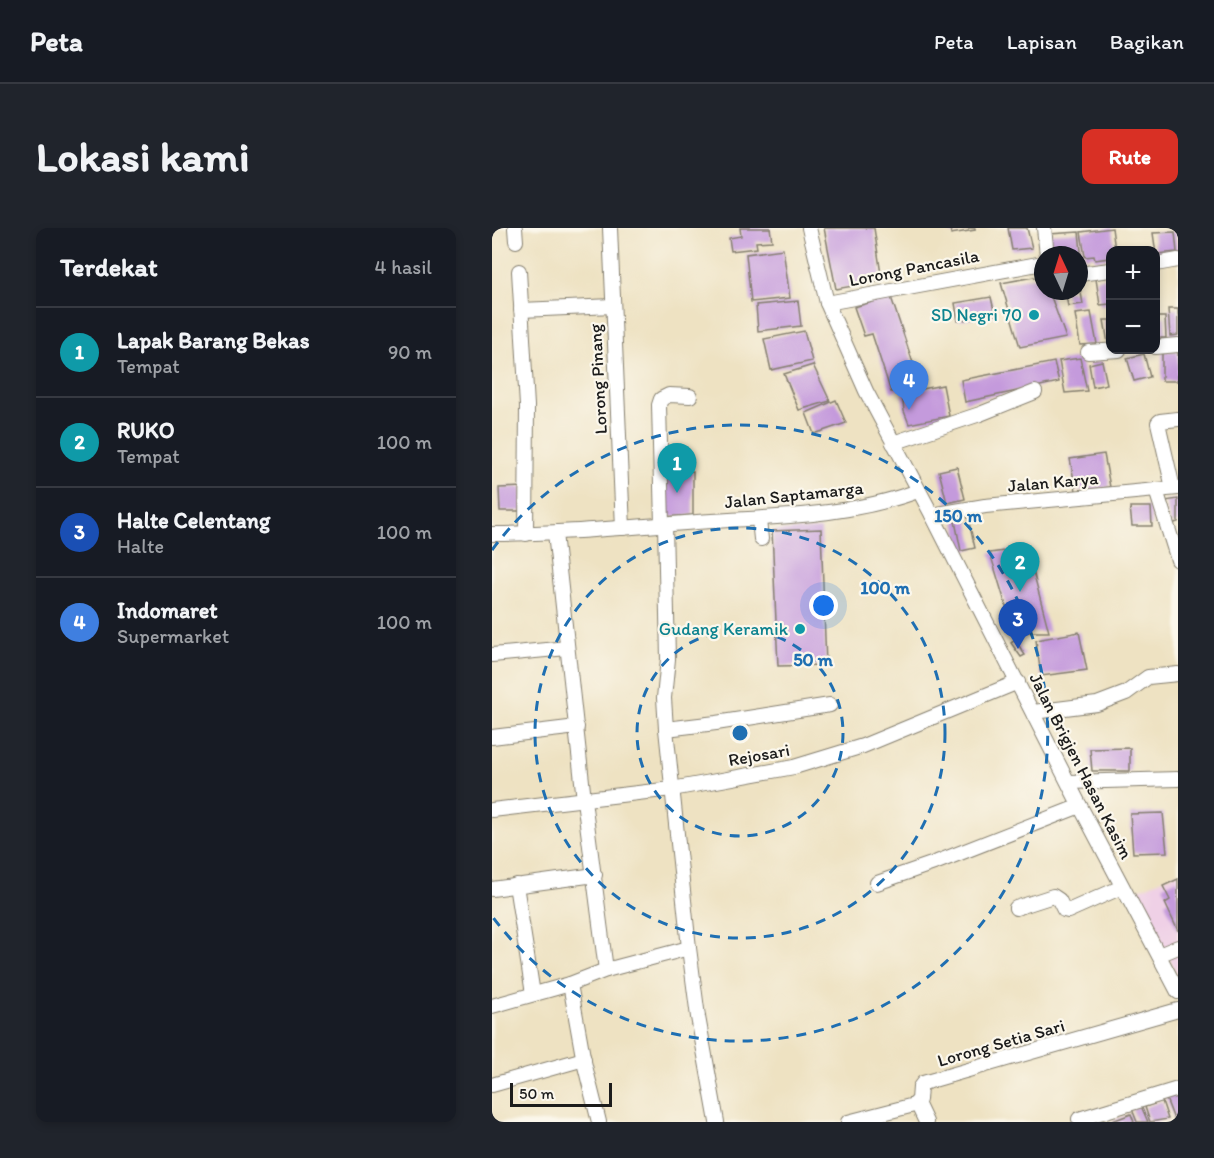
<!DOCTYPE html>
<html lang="id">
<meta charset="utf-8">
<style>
body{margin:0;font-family:Itim,sans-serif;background:#20242c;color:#f1f3f6}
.controls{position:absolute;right:18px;top:18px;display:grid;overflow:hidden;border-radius:12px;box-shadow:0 3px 9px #0003}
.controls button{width:54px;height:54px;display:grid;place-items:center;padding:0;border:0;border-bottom:2px solid #363941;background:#171b24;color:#f1f3f6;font:30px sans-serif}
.compass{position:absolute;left:542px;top:18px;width:54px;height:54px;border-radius:50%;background:#171b24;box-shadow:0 3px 9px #0003;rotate:356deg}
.scale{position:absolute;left:18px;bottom:15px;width:102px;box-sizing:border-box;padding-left:6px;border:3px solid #1c1c1c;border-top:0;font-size:16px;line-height:21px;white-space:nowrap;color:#1c1c1c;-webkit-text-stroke:4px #fbf7ec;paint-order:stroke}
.you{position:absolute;left:332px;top:378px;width:21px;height:21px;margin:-15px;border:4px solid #fff;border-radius:50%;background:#1a73e8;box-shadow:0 0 0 9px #1a73e833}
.badge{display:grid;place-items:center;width:39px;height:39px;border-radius:50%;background:#d93025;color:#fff;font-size:20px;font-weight:700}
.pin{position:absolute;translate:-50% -50px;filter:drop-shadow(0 2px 3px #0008)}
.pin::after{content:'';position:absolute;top:32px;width:21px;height:18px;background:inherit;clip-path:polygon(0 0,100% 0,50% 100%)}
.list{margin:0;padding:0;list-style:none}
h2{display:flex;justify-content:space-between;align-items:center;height:78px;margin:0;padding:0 24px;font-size:26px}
h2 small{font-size:20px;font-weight:400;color:#9ea1a6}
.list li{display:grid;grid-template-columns:39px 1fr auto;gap:18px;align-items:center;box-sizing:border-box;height:90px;padding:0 24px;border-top:2px solid #363941}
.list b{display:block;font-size:22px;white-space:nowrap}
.list p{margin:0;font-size:20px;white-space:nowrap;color:#9ea1a6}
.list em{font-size:20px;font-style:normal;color:#9ea1a6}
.map{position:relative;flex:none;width:686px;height:894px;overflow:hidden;border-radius:12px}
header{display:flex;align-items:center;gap:36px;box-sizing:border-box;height:84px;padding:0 30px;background:#171b24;border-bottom:2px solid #363941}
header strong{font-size:28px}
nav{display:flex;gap:33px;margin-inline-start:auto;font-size:21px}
.intro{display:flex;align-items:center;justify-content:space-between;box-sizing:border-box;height:144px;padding:0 36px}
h1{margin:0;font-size:42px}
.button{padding:15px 27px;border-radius:12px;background:#d93025;color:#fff;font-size:21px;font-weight:700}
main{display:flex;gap:36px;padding:0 36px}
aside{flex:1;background:#171b24;border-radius:12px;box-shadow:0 3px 9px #0003}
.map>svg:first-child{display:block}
.built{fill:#efd0e6}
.building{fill:#c49adc}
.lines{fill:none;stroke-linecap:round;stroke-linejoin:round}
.minor-casing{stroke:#857f6f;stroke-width:16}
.minor{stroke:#fff;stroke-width:14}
.ring{fill:none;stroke:#1f6fb2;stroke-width:3;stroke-dasharray:10 8}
.culture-dot{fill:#0f9aa8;stroke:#fbf7ec;stroke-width:2}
.labels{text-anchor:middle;stroke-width:4.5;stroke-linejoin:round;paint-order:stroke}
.street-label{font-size:18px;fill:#1c1c1c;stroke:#fbf7ec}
.culture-label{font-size:18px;fill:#0d838f;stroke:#fbf7ec;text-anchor:end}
.centre{fill:#1f6fb2;stroke:#fbf7ec;stroke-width:3}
.ring-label{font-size:18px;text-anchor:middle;font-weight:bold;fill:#1f6fb2;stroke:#fbf7ec;stroke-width:4.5;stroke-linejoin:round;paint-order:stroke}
</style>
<header>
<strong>Peta</strong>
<nav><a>Peta</a><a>Lapisan</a><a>Bagikan</a></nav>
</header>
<div class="intro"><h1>Lokasi kami</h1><a class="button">Rute</a></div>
<main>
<aside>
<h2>Terdekat<small>4 hasil</small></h2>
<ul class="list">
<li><span class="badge" style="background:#0f9aa8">1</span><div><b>Lapak Barang Bekas</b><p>Tempat</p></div><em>90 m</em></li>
<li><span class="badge" style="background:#0f9aa8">2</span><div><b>RUKO</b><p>Tempat</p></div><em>100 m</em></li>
<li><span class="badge" style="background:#1a4fb4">3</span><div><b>Halte Celentang</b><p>Halte</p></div><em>100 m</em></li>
<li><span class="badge" style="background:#3f7fe0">4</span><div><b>Indomaret</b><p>Supermarket</p></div><em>100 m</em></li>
</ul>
</aside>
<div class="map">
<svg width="686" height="894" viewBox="0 0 686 894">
<rect width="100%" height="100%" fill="#fbf7ec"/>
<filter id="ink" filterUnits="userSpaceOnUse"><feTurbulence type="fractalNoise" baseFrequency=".0167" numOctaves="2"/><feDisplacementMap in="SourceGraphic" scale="12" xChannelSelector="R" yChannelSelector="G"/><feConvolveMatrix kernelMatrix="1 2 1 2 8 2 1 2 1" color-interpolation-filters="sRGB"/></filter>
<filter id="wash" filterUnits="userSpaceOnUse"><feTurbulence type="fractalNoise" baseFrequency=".008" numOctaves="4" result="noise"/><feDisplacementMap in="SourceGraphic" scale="24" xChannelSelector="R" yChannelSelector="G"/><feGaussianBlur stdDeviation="1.35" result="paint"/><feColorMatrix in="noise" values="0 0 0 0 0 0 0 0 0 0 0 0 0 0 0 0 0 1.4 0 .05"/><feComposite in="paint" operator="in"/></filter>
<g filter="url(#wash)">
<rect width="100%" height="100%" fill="#eee2c2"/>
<polygon class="built" points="686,645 686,748 643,663"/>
<g id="blocks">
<g class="building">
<polygon points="248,0 278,0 280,13 264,14 265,20 239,23 237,10 249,8"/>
<polygon points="332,0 382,0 390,53 344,61"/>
<polygon points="458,0 483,0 483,2 459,6"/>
<polygon points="516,0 535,0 540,20 520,22"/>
<polygon points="620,0 623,22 616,25 617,30 603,32 602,28 593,29 589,4"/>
<polygon points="587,4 590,33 587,33 587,27 559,26 557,6"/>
<polygon points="683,4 685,24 664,26 661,5"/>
<polygon points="291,21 298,70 259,74 254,26"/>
<polygon points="542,49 551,53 551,63 557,63 574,110 528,119 509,55"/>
<polygon points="618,49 618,76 608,77 604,51"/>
<polygon points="587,53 591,76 576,78 573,63 587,63"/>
<polygon points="399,69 428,156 399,164 380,106 372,108 362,79"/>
<polygon points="499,69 503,87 466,93 463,75"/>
<polygon points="306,73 309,98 266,103 264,77"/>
<polygon points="676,81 686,81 686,107 678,108"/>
<polygon points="599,84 605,116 588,117 583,86"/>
<polygon points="664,89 673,89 674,110 664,110"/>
<polygon points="612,92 618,92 618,115 616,115"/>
<polygon points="312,103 320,133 279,142 272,111"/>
<rect x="670" y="123" width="16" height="30"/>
<polygon points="652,126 658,149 642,153 635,130"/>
<polygon points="588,130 595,163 573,165 567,133"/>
<polygon points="610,133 615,156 601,159 597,136"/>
<polygon points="562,134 567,154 473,174 469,152"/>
<polygon points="321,137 338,173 307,182 292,146"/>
<polygon points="451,157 457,188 417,196 412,183 410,165"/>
<polygon points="344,172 354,195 322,206 314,185"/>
<polygon points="612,226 618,259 584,263 578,231"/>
<polygon points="465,239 473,271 455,275 447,243"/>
<polygon points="201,243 201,287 171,289 169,244"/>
<polygon points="30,259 31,283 8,283 7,260"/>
<polygon points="686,271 686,294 679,296 673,273"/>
<polygon points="638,279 659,279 660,298 640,298"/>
<polygon points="475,286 483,320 469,323 462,288"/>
<polygon points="329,301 334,437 286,438 280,303"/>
<polygon points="535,320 557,404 522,404 498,325"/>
<polygon points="587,404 595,442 549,448 544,412"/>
<polygon points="523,412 533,427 529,429 519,415"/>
<polygon points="638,520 638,543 600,543 598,521"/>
<polygon points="671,585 675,624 641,625 638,586"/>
<polygon points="686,651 686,703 673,675 678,672 671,658"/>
<polygon points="686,863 686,893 683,894 673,868"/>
<polygon points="670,873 676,891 658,894 653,879"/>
<polygon points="649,878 656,894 645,894 640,881"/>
<polygon points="639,886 642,894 618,894"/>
</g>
</g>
</g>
<g filter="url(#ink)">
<use href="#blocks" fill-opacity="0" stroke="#857f6f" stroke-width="1.5"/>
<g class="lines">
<g class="minor-casing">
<g id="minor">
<polyline points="23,0 24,13"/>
<polyline points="118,0 131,300"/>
<polyline points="317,0 335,75 374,163 440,287 588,578 686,764"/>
<polyline points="552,0 555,27"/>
<polyline points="664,36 686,32"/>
<polyline points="27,43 35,178 34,306"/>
<polyline points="587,46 618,42"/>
<polyline points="335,75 551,35"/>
<polyline points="29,82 121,78"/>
<polyline points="664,119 686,117"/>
<polyline points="596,124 627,122"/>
<polyline points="401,215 488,186 543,164"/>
<polyline points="681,260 666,195 668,193 686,191"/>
<polyline points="664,262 686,332"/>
<polyline points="440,287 493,278 686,260"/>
<polyline points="267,292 269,311"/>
<polyline points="173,296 176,431 172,470 174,501 197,720 206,789 225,894"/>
<polyline points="170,297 167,177 169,171 177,167 198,168"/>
<polyline points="63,305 92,572 114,742 197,720"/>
<path d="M 0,306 C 69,306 137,299 205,294 C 279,289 355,289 426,263"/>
<polyline points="0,427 75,420"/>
<polyline points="541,484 605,476 634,465 656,449 686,446"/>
<polyline points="174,501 224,495 338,477"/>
<polyline points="0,509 85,499"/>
<polyline points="577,554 686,551"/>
<polyline points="0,582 180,561 302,539 371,518 526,454"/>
<polyline points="385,655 445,634 588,578"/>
<polyline points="24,657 41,766"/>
<polyline points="0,661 103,647"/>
<polyline points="524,680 561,668 567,672 572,682 576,683 630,659"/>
<polyline points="667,727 686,719"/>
<polyline points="78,756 92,834 107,894"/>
<polyline points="0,778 78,756 114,742"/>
<polyline points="0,857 92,831"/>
<polyline points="425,875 434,894"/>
<polyline points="587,891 686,861"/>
<polyline points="356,894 422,877 427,872 428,859 431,855 686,782"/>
</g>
</g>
<use href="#minor" class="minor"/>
</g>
</g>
<g class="ring">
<circle cx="248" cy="505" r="103"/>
<circle cx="248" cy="505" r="205"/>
<path d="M0 322A308 308 0 1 1 0 688"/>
</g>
<g class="culture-dot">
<circle cx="542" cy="87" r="6"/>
<circle cx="308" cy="401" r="6"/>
</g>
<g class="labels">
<g class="street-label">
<text transform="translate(422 40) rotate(-11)" y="6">Lorong Pancasila</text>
<text transform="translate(106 151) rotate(-93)" y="6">Lorong Pinang</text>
<text transform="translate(561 254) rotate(-5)" y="6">Jalan Karya</text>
<text transform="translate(302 267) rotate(-6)" y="6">Jalan Saptamarga</text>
<text transform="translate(267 527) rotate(-10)" y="6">Rejosari</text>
<text transform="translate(589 538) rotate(63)" y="6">Jalan Brigjen Hasan Kasim</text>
<text transform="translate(509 815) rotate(-16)" y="6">Lorong Setia Sari</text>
</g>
<g class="culture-label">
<text x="530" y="93">SD Negri 70</text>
<text x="296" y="407">Gudang Keramik</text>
</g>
</g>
<circle cx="248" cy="505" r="9" class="centre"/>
<g class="ring-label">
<text x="466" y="294">150 m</text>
<text x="393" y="366">100 m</text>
<text x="321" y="438">50 m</text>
</g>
</svg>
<div class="controls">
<button>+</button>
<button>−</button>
</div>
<svg class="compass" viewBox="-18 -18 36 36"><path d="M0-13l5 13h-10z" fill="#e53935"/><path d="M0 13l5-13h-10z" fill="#9ea1a6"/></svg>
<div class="scale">50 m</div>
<div class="you"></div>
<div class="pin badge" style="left:185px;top:265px;background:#0f9aa8">1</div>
<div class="pin badge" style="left:528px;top:364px;background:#0f9aa8">2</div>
<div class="pin badge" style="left:526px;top:421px;background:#1a4fb4">3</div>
<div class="pin badge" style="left:417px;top:182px;background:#3f7fe0">4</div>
</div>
</main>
